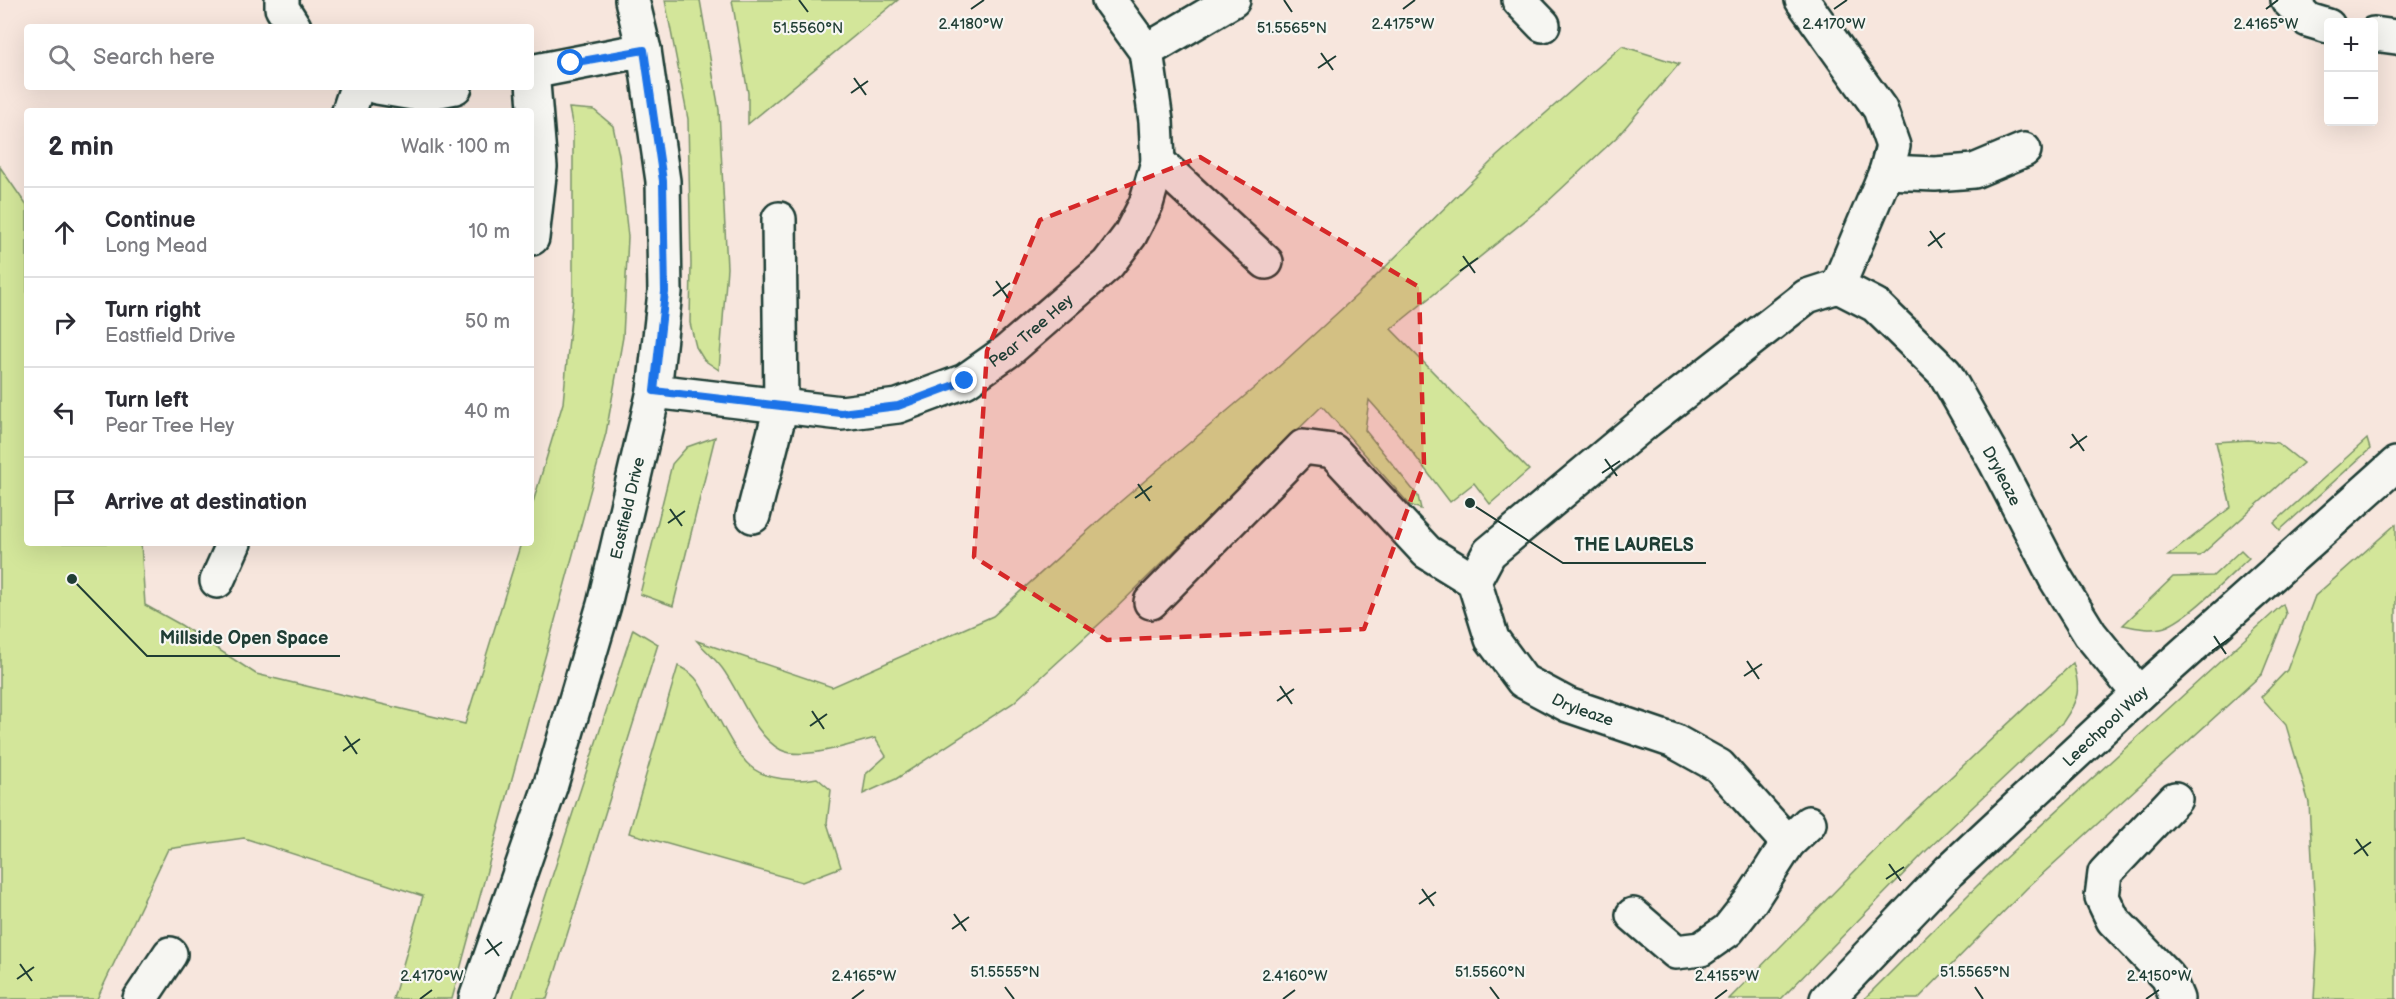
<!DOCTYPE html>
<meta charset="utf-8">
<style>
body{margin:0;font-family:"Balsamiq Sans",sans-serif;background:#f7f7f7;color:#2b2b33}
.controls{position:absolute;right:18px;top:18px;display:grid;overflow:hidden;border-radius:6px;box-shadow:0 6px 24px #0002}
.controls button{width:54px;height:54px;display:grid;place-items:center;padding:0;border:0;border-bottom:2px solid #e1e1e2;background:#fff;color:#2b2b33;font:30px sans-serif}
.stop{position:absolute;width:18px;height:18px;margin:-14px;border:4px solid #1a73e8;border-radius:50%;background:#fff}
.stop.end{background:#1a73e8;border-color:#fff;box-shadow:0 2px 6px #0008}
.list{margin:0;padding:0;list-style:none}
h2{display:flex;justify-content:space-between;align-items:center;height:78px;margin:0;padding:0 24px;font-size:26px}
h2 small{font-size:20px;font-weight:400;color:#7c7c81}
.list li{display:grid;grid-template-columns:39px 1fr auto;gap:18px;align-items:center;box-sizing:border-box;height:90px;padding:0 24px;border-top:2px solid #e1e1e2}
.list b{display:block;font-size:22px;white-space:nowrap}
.list p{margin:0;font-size:20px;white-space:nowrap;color:#7c7c81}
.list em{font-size:20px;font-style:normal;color:#7c7c81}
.icon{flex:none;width:33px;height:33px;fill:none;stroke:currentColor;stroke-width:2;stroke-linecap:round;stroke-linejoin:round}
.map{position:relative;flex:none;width:2396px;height:999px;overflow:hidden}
.search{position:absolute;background:#fff;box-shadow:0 6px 24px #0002;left:24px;top:24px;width:510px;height:66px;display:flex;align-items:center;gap:15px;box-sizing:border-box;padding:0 21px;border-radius:6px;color:#7c7c81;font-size:22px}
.panel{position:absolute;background:#fff;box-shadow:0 6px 24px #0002;left:24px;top:108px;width:510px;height:438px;border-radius:6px}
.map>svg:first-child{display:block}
.green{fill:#d3e69a;stroke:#799267;stroke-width:1.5}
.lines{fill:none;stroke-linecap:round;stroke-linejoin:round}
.minor-casing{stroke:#1f3d34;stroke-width:38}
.minor{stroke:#f6f6f2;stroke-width:33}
.route{stroke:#1a73e8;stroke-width:8}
.marked{fill:#d62828;fill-opacity:0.2;stroke:#d62828;stroke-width:4.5;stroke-dasharray:12 8;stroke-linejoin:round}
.ticks{fill:none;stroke:#1f3d34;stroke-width:2}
.labels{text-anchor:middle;stroke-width:4.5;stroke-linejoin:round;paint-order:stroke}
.street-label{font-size:16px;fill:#1f3d34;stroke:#f6f6f2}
.ticks-label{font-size:15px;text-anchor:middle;fill:#1f3d34;stroke:#f6f6f2;stroke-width:4.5;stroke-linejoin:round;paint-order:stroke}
.leader{fill:none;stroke:#1f3d34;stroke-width:2}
.callout-dot{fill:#1f3d34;stroke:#f6f6f2;stroke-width:2}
.callout-label{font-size:18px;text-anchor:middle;font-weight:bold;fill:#1f3d34;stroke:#f6f6f2;stroke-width:4.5;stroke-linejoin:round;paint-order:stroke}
</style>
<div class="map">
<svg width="2396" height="999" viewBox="0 0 2396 999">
<rect width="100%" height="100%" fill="#f7e6dd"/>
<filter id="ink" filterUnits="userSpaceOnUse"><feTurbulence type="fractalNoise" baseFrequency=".0167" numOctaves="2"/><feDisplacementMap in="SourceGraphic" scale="12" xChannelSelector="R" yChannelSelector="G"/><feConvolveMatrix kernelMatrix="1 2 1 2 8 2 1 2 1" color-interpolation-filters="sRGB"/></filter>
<g filter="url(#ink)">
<g class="green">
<polygon points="665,0 700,0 719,110 727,268 719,370 704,360 696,347 690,323 691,264 688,119"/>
<polygon points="732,0 898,0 748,124 748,93"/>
<path d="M 1622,46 L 1679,64 L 1618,136 L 1544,205 L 1391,329 L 1529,470 L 1490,504 L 1474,483 L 1450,502 L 1393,427 L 1369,400 L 1365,430 L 1418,496 L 1421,509 L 1410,505 L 1322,406 L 1108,616 L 1013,703 L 896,779 L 863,794 L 866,774 L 886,756 L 875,738 C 853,744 802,761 781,750 C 754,736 740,692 722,668 C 715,659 705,650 697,641 L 832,687 L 993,616 L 1121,501 L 1273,372 L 1357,295 L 1497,156 Z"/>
<polygon points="569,108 594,110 613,126 619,155 628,237 623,337 606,433 452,999 393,999 423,896 244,838 168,849 97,999 0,999 0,167 27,206 27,543 141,543 145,605 181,625 256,674 465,724 521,543 531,543 531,509 563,403 573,296 573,128"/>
<polygon points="715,437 673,606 640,594 672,464 687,447"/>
<polygon points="2367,439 2370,449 2280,530 2274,523"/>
<polygon points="2248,440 2278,443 2303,463 2200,556 2168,556 2231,507 2216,442"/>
<polygon points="2396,524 2396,999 2314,999 2317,949 2309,803 2286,725 2261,697 2287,670 2315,596"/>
<path d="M 2241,550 L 2249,558 C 2230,575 2184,624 2161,628 C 2148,631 2135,627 2123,625 L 2173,577 L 2213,576 Z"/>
<polygon points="2283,604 2286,614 2262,674 2027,888 1918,999 1864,999 2003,860"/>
<polygon points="633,629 658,644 547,999 512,999"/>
<path d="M 2073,663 C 2081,690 2079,699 2063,722 L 1927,850 L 1781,999 L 1729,999 L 1906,819 Z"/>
<path d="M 678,666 C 699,676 699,684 710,703 C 720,720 735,753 750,766 C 765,780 798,782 817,778 L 831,790 L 827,823 L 841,867 L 802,882 L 629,833 Z"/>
</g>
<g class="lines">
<g class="minor-casing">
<g id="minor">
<polyline points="282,0 282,8 294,27"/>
<polyline points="1519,0 1543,25"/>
<polyline points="1802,0 1880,109 1893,146 1886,172 1838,286"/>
<polyline points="2288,0 2308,20 2328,26"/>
<polyline points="2374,34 2396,37"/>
<polyline points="1146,51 1233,0"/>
<polyline points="531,72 644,50"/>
<polyline points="377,87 419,94 455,87"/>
<polyline points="349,111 357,87"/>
<polyline points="1158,162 1266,262"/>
<polyline points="1886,172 1935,174 1974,171 2024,150"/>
<polyline points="532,238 540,167 532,71"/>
<path id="s1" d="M 654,391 L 841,413 L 898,406 L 965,381 L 1009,350 L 1108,264 L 1130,235 L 1146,204 L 1158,162 L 1156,121 L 1146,51 L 1109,0"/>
<polyline points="753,516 781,407 779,219"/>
<polyline points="217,581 234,543"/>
<path id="s2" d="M 1474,581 L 1489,553 L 1647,421 L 1807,296 L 1838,286 L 1875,305 L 1945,373 L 1995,461 L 2056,579 L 2090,634 L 2139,694"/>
<path id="s3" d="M 1151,602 L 1303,447 L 1333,451 L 1427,552 L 1474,581 L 1492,639 L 1523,681 L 1568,705 L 1674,741 L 1719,766 L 1788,843"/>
<polyline points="2175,799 2105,873 2102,897 2113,920 2168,977 2177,999"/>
<polyline points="1633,915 1676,952 1701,949 1728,930 1750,902 1788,843 1809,823"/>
<polyline points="140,999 170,954"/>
<path id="s4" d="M 476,999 L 551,784 L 604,605 L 654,391 L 665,292 L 663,181 L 644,50 L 632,0"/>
<path id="s5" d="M 1827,999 L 1949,871 L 2139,694 L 2396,464"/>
</g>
</g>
<use href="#minor" class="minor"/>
</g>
</g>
<g class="lines" filter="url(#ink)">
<polyline class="route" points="571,63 644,50 663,181 665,292 654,391 841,413 898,406 965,381"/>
</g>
<path class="marked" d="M 1200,157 L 1419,287 L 1424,464 L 1364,629 L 1107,640 L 974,557 L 987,351 L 1040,220 Z"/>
<path class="ticks" d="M 799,0 L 808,12M 1284,0 L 1292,12M 971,9 L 984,0M 1403,9 L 1415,0M 1834,9 L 1847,0M 2266,9 L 2278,0M 1321,53 L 1333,70M 1318,68 L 1336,56M 854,78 L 866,95M 851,93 L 868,81M 1930,231 L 1942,248M 1928,246 L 1945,233M 1463,256 L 1475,273M 1460,271 L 1478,258M 996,281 L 1008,298M 993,296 L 1010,283M 2072,434 L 2084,451M 2070,448 L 2087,436M 1605,459 L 1617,476M 1602,473 L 1620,461M 1138,484 L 1150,501M 1135,498 L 1152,486M 670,509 L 682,526M 668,523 L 685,511M 2214,636 L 2226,654M 2212,651 L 2229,639M 1747,661 L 1759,679M 1744,676 L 1762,664M 1280,686 L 1292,704M 1277,701 L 1294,689M 812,711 L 824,729M 810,726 L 827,714M 345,736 L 357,754M 343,751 L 360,739M 2356,839 L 2368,856M 2354,854 L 2371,842M 1889,864 L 1901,881M 1886,879 L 1904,867M 1422,889 L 1434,906M 1419,904 L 1436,892M 954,914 L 966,931M 952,929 L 969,917M 487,939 L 499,956M 485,954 L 502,942M 20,964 L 32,981M 17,979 L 34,967M 1005,987 L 1014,999M 1490,987 L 1499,999M 1975,987 L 1983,999M 420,999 L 432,990M 852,999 L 864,990M 1283,999 L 1295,990M 1715,999 L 1727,990M 2146,999 L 2159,990"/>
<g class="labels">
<g class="street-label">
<text dy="6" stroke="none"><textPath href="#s1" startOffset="400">Pear Tree Hey</textPath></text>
<text dy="6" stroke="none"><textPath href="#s2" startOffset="730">Dryleaze</textPath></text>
<text dy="6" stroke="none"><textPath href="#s4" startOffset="514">Eastfield Drive</textPath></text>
<text dy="6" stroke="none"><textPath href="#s3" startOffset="620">Dryleaze</textPath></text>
<text dy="6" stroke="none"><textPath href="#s5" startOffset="390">Leechpool Way</textPath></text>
</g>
</g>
<g class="ticks-label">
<text x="971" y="29">2.4180°W</text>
<text x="1403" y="29">2.4175°W</text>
<text x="1834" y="29">2.4170°W</text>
<text x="2266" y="29">2.4165°W</text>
<text x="808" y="33">51.5560°N</text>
<text x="1292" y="33">51.5565°N</text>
<text x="1005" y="977">51.5555°N</text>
<text x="1490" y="977">51.5560°N</text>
<text x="1975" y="977">51.5565°N</text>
<text x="432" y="981">2.4170°W</text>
<text x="864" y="981">2.4165°W</text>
<text x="1295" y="981">2.4160°W</text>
<text x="1727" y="981">2.4155°W</text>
<text x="2159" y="981">2.4150°W</text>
</g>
<path class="leader" d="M1470 503L1563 563H1706M72 579L147 656H340"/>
<g class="callout-dot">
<circle cx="1470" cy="503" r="6"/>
<circle cx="72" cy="579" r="6"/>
</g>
<g class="callout-label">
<text x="1634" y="551">THE LAURELS</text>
<text x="244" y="644">Millside Open Space</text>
</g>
</svg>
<div class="controls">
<button>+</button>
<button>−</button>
</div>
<div class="stop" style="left:571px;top:63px"></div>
<div class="stop end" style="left:965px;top:381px"></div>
<div class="search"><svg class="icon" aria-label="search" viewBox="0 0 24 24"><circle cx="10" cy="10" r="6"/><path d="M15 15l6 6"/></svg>Search here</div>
<section class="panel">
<h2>2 min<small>Walk · 100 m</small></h2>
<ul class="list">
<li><svg class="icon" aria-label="ahead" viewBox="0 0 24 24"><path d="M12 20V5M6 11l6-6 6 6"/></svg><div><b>Continue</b><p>Long Mead</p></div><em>10 m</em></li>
<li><svg class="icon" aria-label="right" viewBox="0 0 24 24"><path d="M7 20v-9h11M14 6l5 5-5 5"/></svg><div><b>Turn right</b><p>Eastfield Drive</p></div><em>50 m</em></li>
<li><svg class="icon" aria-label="left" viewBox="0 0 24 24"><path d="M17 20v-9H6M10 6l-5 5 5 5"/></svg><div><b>Turn left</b><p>Pear Tree Hey</p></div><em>40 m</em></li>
<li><svg class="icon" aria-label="arrive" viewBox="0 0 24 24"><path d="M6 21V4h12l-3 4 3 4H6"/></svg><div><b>Arrive at destination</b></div></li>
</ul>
</section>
</div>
